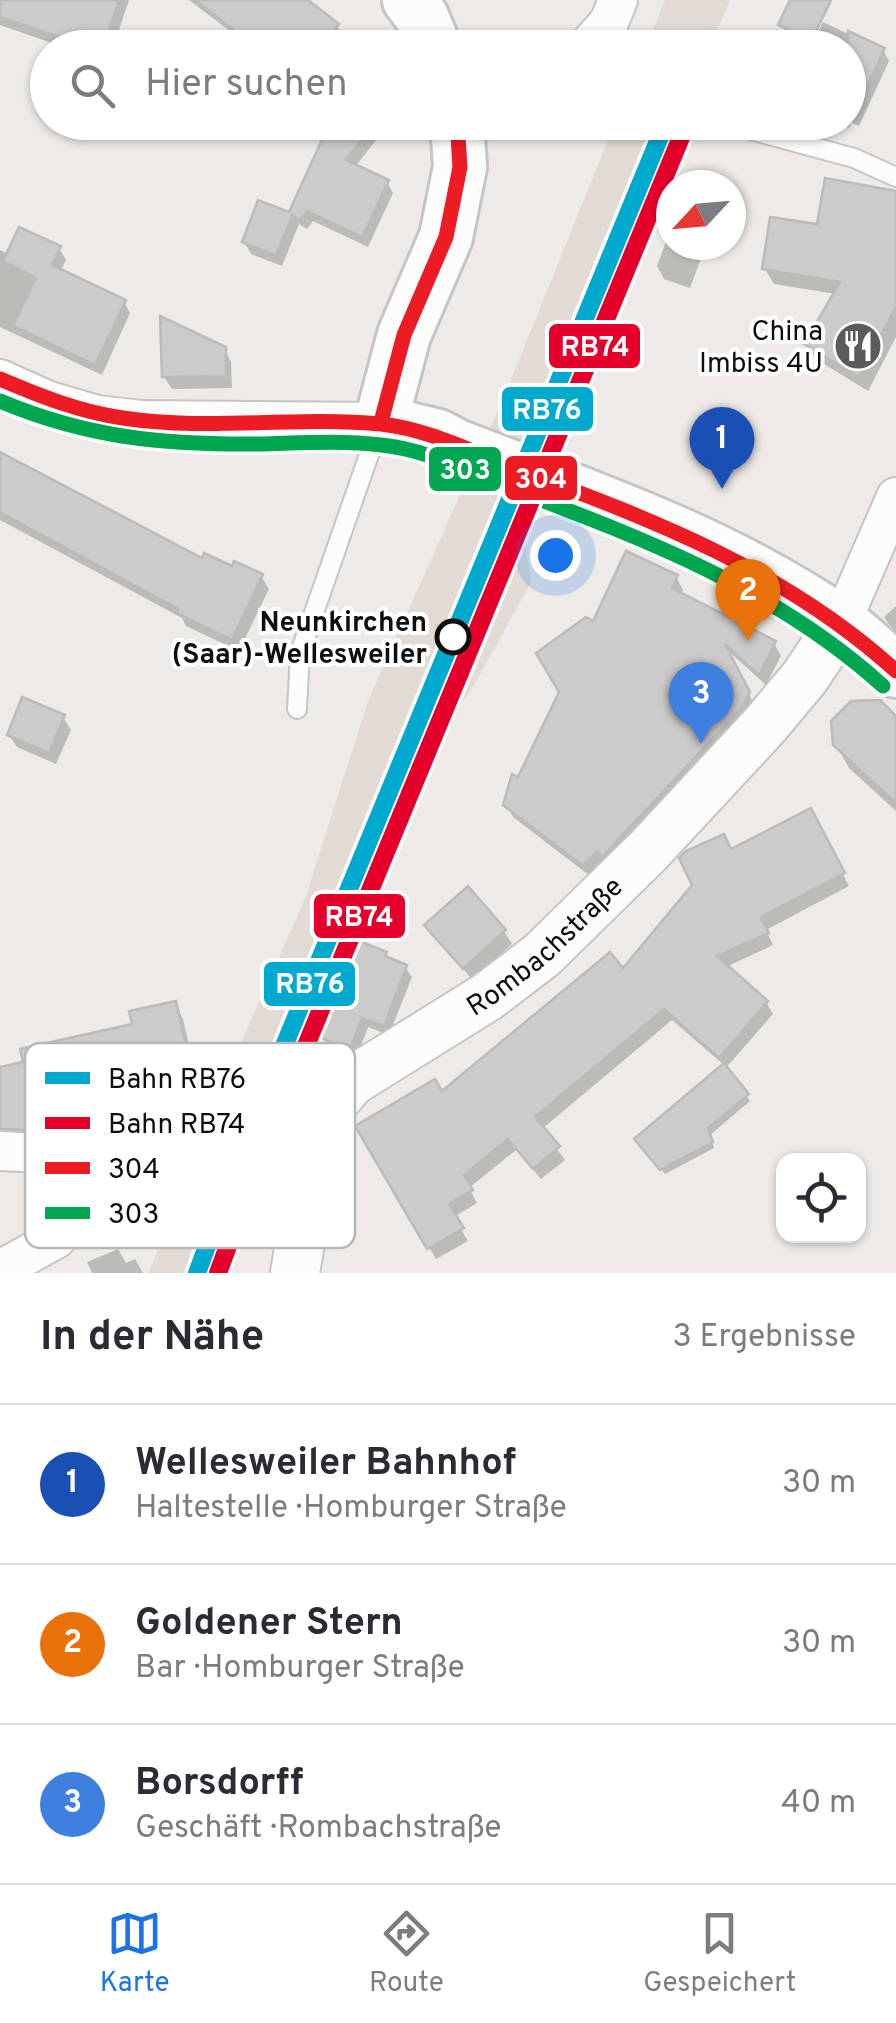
<!DOCTYPE html>
<html lang="de">
<meta charset="utf-8">
<style>
body{margin:0;font-family:Overpass,sans-serif;background:#f2f2f3;color:#2b2b33}
.controls{position:absolute;right:30px;bottom:30px;display:grid;overflow:hidden;border-radius:20px;box-shadow:0 2px 8px #0004}
.controls button{width:90px;height:90px;display:grid;place-items:center;padding:0;border:0;border-bottom:2px solid #e1e1e2;background:#fff;color:#2b2b33;font:50px sans-serif}
.compass{position:absolute;left:656px;top:170px;width:90px;height:90px;border-radius:50%;background:#fff;box-shadow:0 2px 8px #0004;rotate:244deg}
.you{position:absolute;left:555px;top:555px;width:35px;height:35px;margin:-25px;border:8px solid #fff;border-radius:50%;background:#1a73e8;box-shadow:0 0 0 15px #1a73e833}
.badge{display:grid;place-items:center;width:65px;height:65px;border-radius:50%;background:#1a73e8;color:#fff;font-size:32px;font-weight:700}
.pin{position:absolute;translate:-50% -82px;filter:drop-shadow(0 2px 5px #0008)}
.pin::after{content:'';position:absolute;top:52px;width:35px;height:30px;background:inherit;clip-path:polygon(0 0,100% 0,50% 100%)}
.list{margin:0;padding:0;list-style:none}
h2{display:flex;justify-content:space-between;align-items:center;height:130px;margin:0;padding:0 40px;font-size:42px}
h2 small{font-size:32px;font-weight:400;color:#7c7c81}
.list li{display:grid;grid-template-columns:65px 1fr auto;gap:30px;align-items:center;box-sizing:border-box;height:160px;padding:0 40px;border-top:2px solid #e1e1e2}
.list b{display:block;font-size:38px;white-space:nowrap}
.list p{margin:0;font-size:32px;white-space:nowrap;color:#7c7c81}
.list em{font-size:32px;font-style:normal;color:#7c7c81}
.icon{flex:none;width:55px;height:55px;fill:none;stroke:currentColor;stroke-width:2;stroke-linecap:round;stroke-linejoin:round}
.map{position:relative;flex:none;width:896px;height:1273px;overflow:hidden}
.search{position:absolute;background:#fff;box-shadow:0 2px 8px #0004;left:30px;right:30px;top:30px;height:110px;display:flex;align-items:center;gap:25px;box-sizing:border-box;padding:0 35px;border-radius:55px;color:#7c7c81;font-size:38px}
.sheet{height:610px;background:#fff}
nav{display:flex;justify-content:space-around;align-items:center;box-sizing:border-box;height:140px;border-top:2px solid #e1e1e2;background:#fff;font-size:28px;color:#7c7c81}
nav a{display:grid;justify-items:center;gap:5px}
nav .on{color:#1a73e8}
.map>svg:first-child{display:block}
.built{fill:#e2dbd5}
.shadow{fill:#0003}
.building{fill:#cdcbca;stroke:#bcbbba;stroke-width:2.5}
.lines{fill:none;stroke-linecap:round;stroke-linejoin:round}
.service-casing{stroke:#c7c5c3;stroke-width:22}
.minor-casing{stroke:#c7c5c3;stroke-width:42}
.tertiary-casing{stroke:#c7c5c3;stroke-width:52}
.secondary-casing{stroke:#c7c5c3;stroke-width:58}
.service{stroke:#fcfcfb;stroke-width:18}
.minor{stroke:#fcfcfb;stroke-width:38}
.tertiary{stroke:#fcfcfb;stroke-width:48}
.secondary{stroke:#fcfcfb;stroke-width:52}
.bus-1-casing{stroke:#fff;stroke-width:22}
.bus-2-casing{stroke:#fff;stroke-width:22}
.bus-1{stroke:#ed1c24;stroke-width:15}
.bus-2{stroke:#00a650;stroke-width:15}
.rail-1-casing{stroke:#fff;stroke-width:25}
.rail-2-casing{stroke:#fff;stroke-width:25}
.rail-1{stroke:#00a9ce;stroke-width:18}
.rail-2{stroke:#e4002b;stroke-width:18}
.stop-dot{fill:#fff;stroke:#0f0e0c;stroke-width:5}
.labels{text-anchor:middle;stroke-width:8;stroke-linejoin:round;paint-order:stroke}
.poi-label{font-size:28px;fill:#0f0e0c;stroke:#fff;text-anchor:end}
.stop-label{font-size:28px;font-weight:bold;fill:#0f0e0c;stroke:#fff;text-anchor:end}
.street-label{font-size:28px;fill:#0f0e0c;stroke:#fff}
.key{fill:#fff;stroke:#b7b7b6;stroke-width:2.5}
.key-label{font-size:28px;fill:#0f0e0c}
.line-badge{stroke:#fff;stroke-width:4}
.badge-label{font-size:28px;text-anchor:middle;font-weight:bold;fill:#fff}
</style>
<div class="map">
<svg width="896" height="1273" viewBox="0 0 896 1273">
<rect width="100%" height="100%" fill="#edeae7"/>
<g class="built">
<polygon points="665,0 730,0 710,47 646,47"/>
<polygon points="615,123 680,123 523,527 531,582 472,689 439,734 348,918 268,1117 211,1273 149,1273 214,1103 305,899 368,701 506,392"/>
</g>
<g class="shadow">
<polygon points="0,0 129,0 113,48 66,48 0,25"/>
<polygon points="189,0 304,0 337,26 344,37 337,45 340,48 234,48 239,38"/>
<polygon points="823,22 883,50 889,61 859,126 848,121 848,48 811,48"/>
<polygon points="324,122 390,122 355,167 387,182 393,193 368,247 313,221 307,229 299,224 282,266 251,254 244,242 290,215 331,128"/>
<polygon points="896,208 896,337 868,391 816,359 807,344 836,294 774,284 765,269 819,227"/>
<polygon points="671,228 671,245 706,245 690,288 664,279 657,266"/>
<polygon points="59,248 66,260 60,272 124,302 130,313 102,375 0,327 0,250 9,254"/>
<polygon points="224,349 231,362 232,388 172,389 164,377"/>
<polygon points="0,454 203,562 261,576 269,589 239,651 186,626 182,618 0,520"/>
<polygon points="676,577 683,590 680,595 774,643 781,656 766,685 725,648 755,706 748,719 590,876 513,817 506,804 594,625"/>
<polygon points="896,606 896,635 884,617"/>
<polygon points="63,717 71,730 56,764 17,747 9,735"/>
<polygon points="896,720 896,811 849,768 836,744"/>
<polygon points="810,811 849,886 766,930 773,945 726,967 766,1002 773,1014 725,1069 750,1101 710,1135 714,1148 665,1174 641,1145 725,1066 672,1020 542,1129 565,1160 541,1179 516,1150 469,1188 477,1203 454,1217 468,1241 436,1259 358,1127 441,1095 623,972 731,852"/>
<polygon points="428,925 504,931 512,944 472,980"/>
<polygon points="385,954 389,960 405,967 412,977 389,1035 368,1027 356,1059 330,1049 324,1038"/>
<polygon points="175,1004 183,1019 203,1107 34,1144 0,1145 0,1070 135,1026"/>
<polygon points="118,1249 126,1263 135,1259 143,1273 92,1273 87,1262"/>
</g>
<g class="building">
<polygon points="0,0 119,0 103,48 92,48 0,17"/>
<polygon points="195,0 308,0 339,24 321,48 228,48 239,34"/>
<polygon points="790,0 831,0 812,40 778,25"/>
<polygon points="848,31 885,48 848,127"/>
<polygon points="330,122 375,122 346,160 389,180 362,237 307,211 300,220 292,215 276,256 242,242 258,200 289,212"/>
<polygon points="825,178 896,191 896,306 859,377 804,344 840,282 762,269 770,217 817,224"/>
<polygon points="19,227 61,246 52,265 126,300 95,365 13,326 36,278 3,261"/>
<polygon points="160,316 226,347 226,376 162,377"/>
<polygon points="0,452 202,558 204,553 232,566 234,561 263,574 232,640 176,613 178,609 0,512"/>
<polygon points="626,551 678,575 672,588 776,641 759,675 725,644 750,692 742,707 602,857 597,852 582,865 503,805 512,774 518,777 559,692 536,653 586,617 593,621"/>
<polygon points="22,697 65,715 49,753 7,735"/>
<polygon points="880,700 896,716 896,803 833,745 831,721 851,701"/>
<polygon points="811,808 845,873 761,917 769,933 717,956 768,1001 719,1058 664,1009 535,1117 560,1146 533,1169 508,1139 464,1175 473,1190 449,1204 464,1228 427,1249 355,1126 435,1079 442,1091 610,952 623,968 692,885 679,858 686,851 724,834 731,849"/>
<polygon points="468,886 506,930 463,969 424,925"/>
<polygon points="359,941 387,952 385,956 407,965 384,1026 362,1018 350,1049 321,1038"/>
<polygon points="176,1001 196,1092 25,1130 0,1129 0,1067 23,1062 20,1049 132,1024 129,1011"/>
<polygon points="724,1063 749,1094 708,1128 713,1142 660,1170 634,1139"/>
</g>
<g class="lines">
<g class="service-casing">
<g id="service">
<polyline points="728,124 854,158 896,177"/>
<polyline points="297,709 300,653 380,423"/>
</g>
</g>
<g class="minor-casing">
<g id="minor">
<polyline points="586,48 609,22 618,0"/>
<polyline points="0,379 49,401 97,415 141,420 381,422"/>
<polyline points="841,623 896,497"/>
<polyline points="0,1151 64,1154 83,1179 83,1209 56,1239 0,1270"/>
</g>
</g>
<g class="tertiary-casing">
<g id="tertiary">
<path id="s1" d="M 295,1273 L 317,1139 L 331,1105 L 352,1081 L 487,997 L 542,955 L 648,851 L 765,725 L 805,677 L 841,623"/>
</g>
</g>
<g class="secondary-casing">
<g id="secondary">
<polyline points="409,0 422,17 435,48"/>
<path d="M 457,122 L 460,167 L 446,237 L 404,335 L 381,422 L 438,436 L 457,446 C 587,496 723,542 838,621 C 859,635 877,654 896,671"/>
</g>
</g>
<use href="#service" class="service"/>
<use href="#minor" class="minor"/>
<use href="#tertiary" class="tertiary"/>
<use href="#secondary" class="secondary"/>
<g class="bus-1-casing">
<g id="bus-1">
<path d="M 0,379 C 40,396 80,412 123,418 C 208,431 295,416 381,424 C 428,429 472,452 517,469 C 655,521 785,570 896,671"/>
<polyline points="381,422 404,335 446,237 460,167 457,122"/>
</g>
</g>
<g class="bus-2-casing">
<path id="bus-2" d="M 0,401 C 88,438 165,445 260,444 C 300,443 341,440 381,445 C 426,449 468,472 510,488 C 644,539 775,588 883,686"/>
</g>
<use href="#bus-1" class="bus-1"/>
<use href="#bus-2" class="bus-2"/>
<g class="rail-1-casing">
<polyline id="rail-1" points="197,1273 253,1121 666,122"/>
</g>
<g class="rail-2-casing">
<polyline id="rail-2" points="218,1273 272,1128 684,130"/>
</g>
<use href="#rail-1" class="rail-1"/>
<use href="#rail-2" class="rail-2"/>
</g>
<defs>
<g id="restaurant-disc" transform="scale(2.5)"><circle r="9.5" fill="#5d5b59" stroke="#fff"/><path d="M-5-6h1v4h1v-4h1v4h1v-4h1v5L-1.5 .5V6h-2V.5L-5-1ZM5-6V6H3V1.5H1.5Q1.5-4 5-6Z" fill="#fff"/></g>
</defs>
<g fill-rule="evenodd">
<use href="#restaurant-disc" x="858" y="346"/>
</g>
<circle class="stop-dot" cx="453" cy="637" r="16"/>
<g class="labels">
<g class="poi-label">
<text x="823" y="340">China<tspan x="823" dy="32">Imbiss 4U</tspan></text>
</g>
<g class="stop-label">
<text x="427" y="631">Neunkirchen<tspan x="427" dy="32">(Saar)-Wellesweiler</tspan></text>
</g>
<g class="street-label">
<text dy="10" stroke="none"><textPath href="#s1" startOffset="440">Rombachstraße</textPath></text>
</g>
</g>
<rect x="25" y="1043" width="330" height="205" rx="15" class="key"/>
<rect x="45" y="1072" width="45" height="12" fill="#00a9ce"/>
<rect x="45" y="1117" width="45" height="12" fill="#e4002b"/>
<rect x="45" y="1162" width="45" height="12" fill="#ed1c24"/>
<rect x="45" y="1207" width="45" height="12" fill="#00a650"/>
<g class="key-label">
<text x="108" y="1088">Bahn RB76</text>
<text x="108" y="1133">Bahn RB74</text>
<text x="108" y="1178">304</text>
<text x="108" y="1223">303</text>
</g>
<g class="line-badge">
<rect x="547" y="322" width="95" height="48" rx="10" fill="#e4002b"/>
<rect x="500" y="385" width="95" height="48" rx="10" fill="#00a9ce"/>
<rect x="427" y="445" width="76" height="48" rx="10" fill="#00a650"/>
<rect x="503" y="454" width="76" height="48" rx="10" fill="#ed1c24"/>
<rect x="312" y="892" width="95" height="48" rx="10" fill="#e4002b"/>
<rect x="262" y="960" width="95" height="48" rx="10" fill="#00a9ce"/>
</g>
<g class="badge-label">
<text x="595" y="356">RB74</text>
<text x="547" y="419">RB76</text>
<text x="465" y="479">303</text>
<text x="541" y="488">304</text>
<text x="359" y="926">RB74</text>
<text x="310" y="993">RB76</text>
</g>
</svg>
<div class="controls">
<button><svg class="icon" aria-label="locate" viewBox="0 0 24 24"><circle cx="12" cy="12" r="6"/><path d="M12 2v4M12 18v4M2 12h4M18 12h4"/></svg></button>
</div>
<svg class="compass" viewBox="-18 -18 36 36"><path d="M0-13l5 13h-10z" fill="#e53935"/><path d="M0 13l5-13h-10z" fill="#7c7c81"/></svg>
<div class="you"></div>
<div class="pin badge" style="left:722px;top:489px;background:#1a4fb4">1</div>
<div class="pin badge" style="left:748px;top:641px;background:#e8710a">2</div>
<div class="pin badge" style="left:701px;top:744px;background:#3f7fe0">3</div>
<div class="search"><svg class="icon" aria-label="search" viewBox="0 0 24 24"><circle cx="10" cy="10" r="6"/><path d="M15 15l6 6"/></svg>Hier suchen</div>
</div>
<section class="sheet">
<h2>In der Nähe<small>3 Ergebnisse</small></h2>
<ul class="list">
<li><span class="badge" style="background:#1a4fb4">1</span><div><b>Wellesweiler Bahnhof</b><p>Haltestelle · Homburger Straße</p></div><em>30 m</em></li>
<li><span class="badge" style="background:#e8710a">2</span><div><b>Goldener Stern</b><p>Bar · Homburger Straße</p></div><em>30 m</em></li>
<li><span class="badge" style="background:#3f7fe0">3</span><div><b>Borsdorff</b><p>Geschäft · Rombachstraße</p></div><em>40 m</em></li>
</ul>
</section>
<nav>
<a class="on"><svg class="icon" aria-label="map" viewBox="0 0 24 24"><path d="M3 6l6-2 6 2 6-2v14l-6 2-6-2-6 2zM9 4v14M15 6v14"/></svg>Karte</a>
<a><svg class="icon" aria-label="directions" viewBox="0 0 24 24"><path d="M12 3l9 9-9 9-9-9zM9 14v-3h6M13 9l2 2-2 2"/></svg>Route</a>
<a><svg class="icon" aria-label="saved" viewBox="0 0 24 24"><path d="M7 4h10v16l-5-4-5 4z"/></svg>Gespeichert</a>
</nav>
